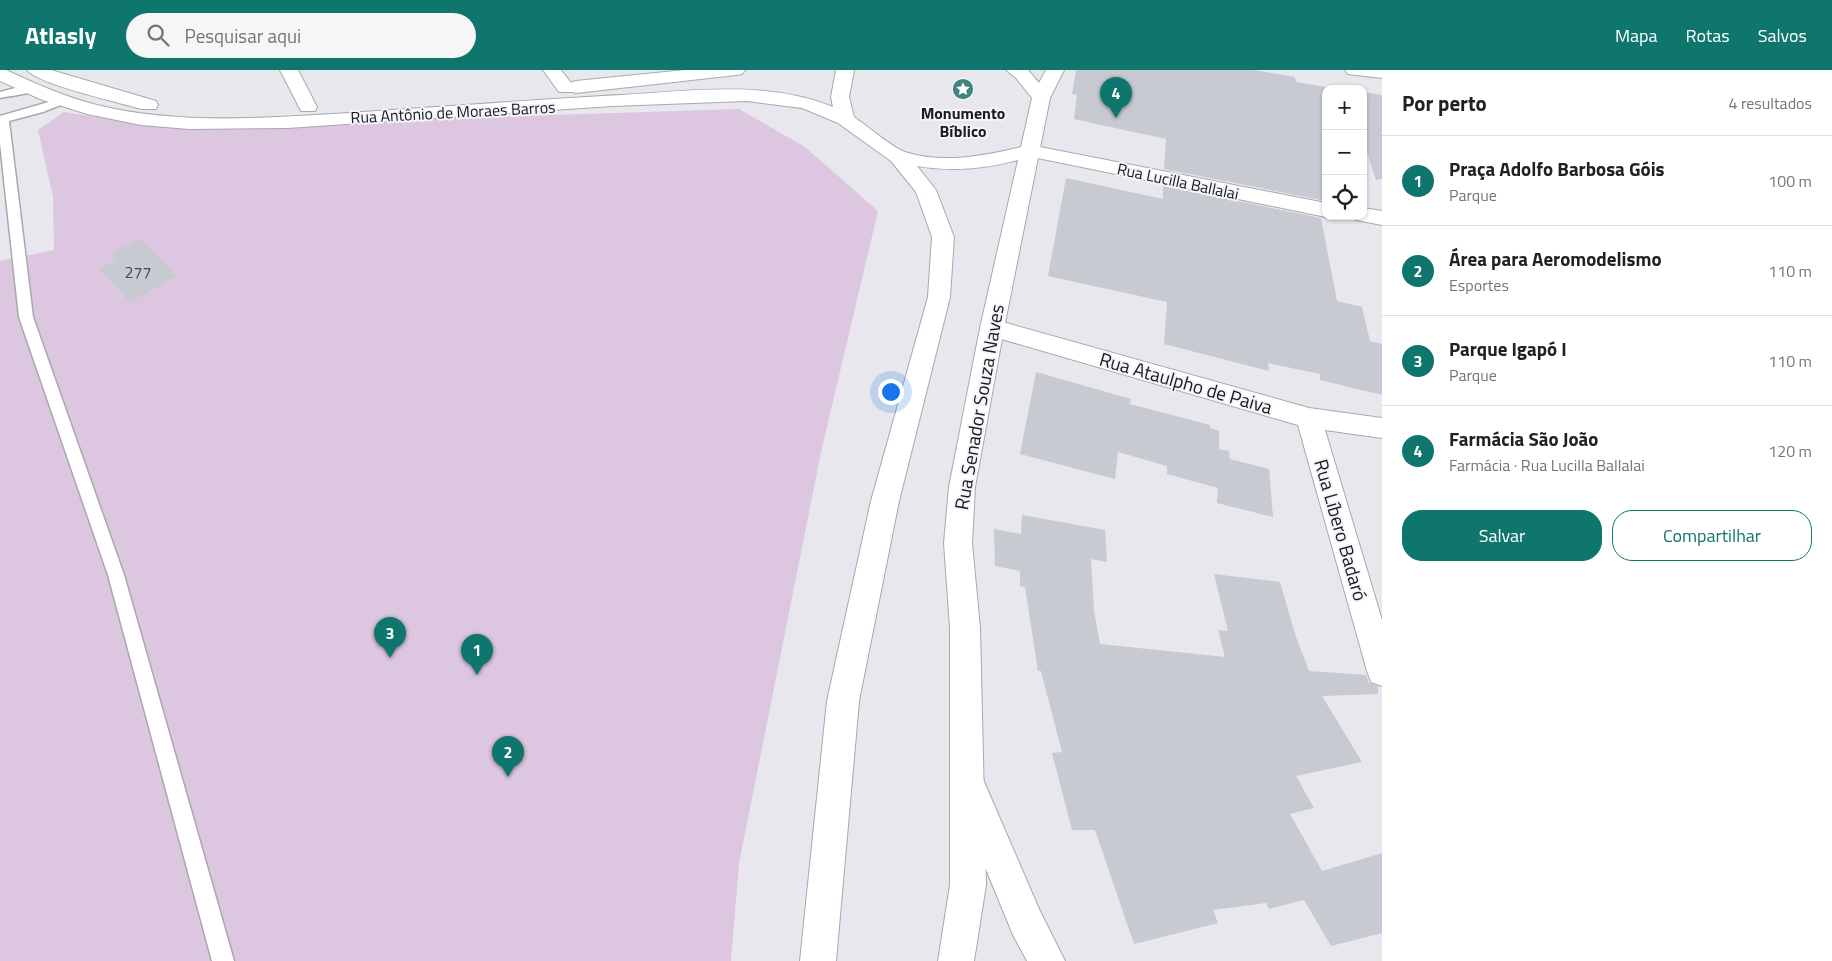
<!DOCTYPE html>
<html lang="pt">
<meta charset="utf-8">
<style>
body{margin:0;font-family:"Titillium Web",sans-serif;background:#f6f6f6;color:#202124}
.controls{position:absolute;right:15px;top:15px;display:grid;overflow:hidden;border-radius:10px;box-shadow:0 1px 4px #0004}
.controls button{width:45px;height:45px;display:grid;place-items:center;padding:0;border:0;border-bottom:1px solid #e0e0e0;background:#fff;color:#202124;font:25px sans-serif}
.you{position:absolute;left:890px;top:321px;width:18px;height:18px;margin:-12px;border:4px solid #fff;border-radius:50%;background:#1a73e8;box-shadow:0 0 0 8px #1a73e833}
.badge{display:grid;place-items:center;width:32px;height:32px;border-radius:50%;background:#0f766e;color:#fff;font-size:16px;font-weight:700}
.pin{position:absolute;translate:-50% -41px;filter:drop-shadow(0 1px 2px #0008)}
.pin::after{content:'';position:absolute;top:26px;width:18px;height:15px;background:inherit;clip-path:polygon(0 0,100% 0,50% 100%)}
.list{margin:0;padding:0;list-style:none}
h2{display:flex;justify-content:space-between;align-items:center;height:65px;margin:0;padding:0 20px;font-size:21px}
h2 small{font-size:16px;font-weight:400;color:#757577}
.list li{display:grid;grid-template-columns:32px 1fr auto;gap:15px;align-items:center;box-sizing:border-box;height:90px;padding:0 20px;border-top:1px solid #e0e0e0}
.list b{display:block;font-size:19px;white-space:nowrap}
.list p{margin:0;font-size:16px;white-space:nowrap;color:#757577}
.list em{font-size:16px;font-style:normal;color:#757577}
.actions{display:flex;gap:10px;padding:15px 20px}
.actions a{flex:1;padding:11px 0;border:1px solid #0f766e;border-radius:20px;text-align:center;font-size:18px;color:#0f766e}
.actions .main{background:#0f766e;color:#fff}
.icon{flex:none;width:28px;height:28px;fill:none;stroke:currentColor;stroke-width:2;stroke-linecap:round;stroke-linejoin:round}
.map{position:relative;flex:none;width:1382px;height:891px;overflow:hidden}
header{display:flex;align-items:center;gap:30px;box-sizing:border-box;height:70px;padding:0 25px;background:#0f766e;color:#fff}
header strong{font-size:24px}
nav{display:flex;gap:28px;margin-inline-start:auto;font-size:18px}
.search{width:350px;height:45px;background:#f6f6f6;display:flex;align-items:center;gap:12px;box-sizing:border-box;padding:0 18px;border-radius:28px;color:#757577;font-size:19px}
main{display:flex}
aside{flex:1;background:#fff}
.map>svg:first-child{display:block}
.green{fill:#ddc6df}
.building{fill:#c7cad0}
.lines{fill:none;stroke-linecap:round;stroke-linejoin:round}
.lane-casing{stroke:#a8a8ae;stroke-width:3}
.street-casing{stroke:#a8a8ae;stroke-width:2}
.secondary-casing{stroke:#a8a8ae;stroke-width:2}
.lane{fill:#fff;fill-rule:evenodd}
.street{fill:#fff;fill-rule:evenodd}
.secondary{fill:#fff;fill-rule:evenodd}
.labels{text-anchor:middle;stroke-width:4;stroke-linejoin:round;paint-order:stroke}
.far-street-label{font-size:16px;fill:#1b1b1d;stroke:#f4f4fb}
.far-poi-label{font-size:16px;font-weight:bold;fill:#1b1b1d;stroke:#f4f4fb}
.number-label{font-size:16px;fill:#46474a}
.street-label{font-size:19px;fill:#1b1b1d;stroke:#f4f4fb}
</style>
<header>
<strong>Atlasly</strong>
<div class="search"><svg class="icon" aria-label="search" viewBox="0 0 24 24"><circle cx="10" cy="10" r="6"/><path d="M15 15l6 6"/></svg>Pesquisar aqui</div>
<nav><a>Mapa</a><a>Rotas</a><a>Salvos</a></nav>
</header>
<main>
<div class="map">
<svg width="1382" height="891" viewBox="0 0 1382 891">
<rect width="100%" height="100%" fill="#e7e7ed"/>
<polygon class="green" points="739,39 805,77 878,141 821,382 739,793 731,891 0,891 0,191 54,180 53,127 38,60 64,42 108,49 189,57"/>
<g class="building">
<polygon points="1076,0 1254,0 1295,7 1296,12 1326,17 1326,131 1164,99 1166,69 1074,49 1077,25 1072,24"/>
<polygon points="1363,22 1382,25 1382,109 1376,110 1363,70"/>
<polygon points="1066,108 1163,129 1163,116 1321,148 1337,231 1362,237 1370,271 1382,274 1382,325 1320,310 1320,304 1268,293 1269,301 1164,274 1167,232 1048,206"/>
<polygon points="140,169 177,206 130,232 99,199 116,190 111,184"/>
<polygon points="1036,302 1131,329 1130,334 1210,355 1210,358 1219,361 1219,379 1229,381 1230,389 1269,399 1273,447 1217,433 1218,418 1167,404 1167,396 1118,382 1115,409 1020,384"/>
<polygon points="1022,445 1105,460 1107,492 1091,489 1094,541 1100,574 1225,587 1218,560 1228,561 1214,504 1280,512 1296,567 1309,601 1366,605 1369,613 1378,616 1378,624 1322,626 1362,692 1296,706 1314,738 1290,744 1322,801 1382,783 1382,863 1331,876 1304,830 1269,839 1266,833 1213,840 1218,853 1134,874 1095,760 1072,760 1052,683 1062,682 1041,601 1038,601 1025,517 1020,516 1020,501 995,496 994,459 1021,464"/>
</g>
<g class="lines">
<g class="lane-casing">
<g id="lane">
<path d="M 19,17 L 30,17 L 35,20 C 30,24 9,26 0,28 L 0,22 Z"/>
<polygon points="59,29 63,30 63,34 43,42 9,51 33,247 124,505 234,891 212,891 108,505 19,247 0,73 0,46"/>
</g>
</g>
<g class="street-casing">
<g id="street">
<polygon points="280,0 298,0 317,37 315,41 301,41"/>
<polygon points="543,0 561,0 575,18 573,22 559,22"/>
<polygon points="1345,0 1382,0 1382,8 1348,4"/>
<polygon points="1030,75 1326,133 1326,146 1329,146 1326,147 1023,85 1020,81 1023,77"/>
<polygon points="1363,138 1382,141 1382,155 1356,150 1353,146 1363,146"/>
<polygon points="992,249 1309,338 1382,348 1382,368 1325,360 1382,550 1382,616 1371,612 1367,601 1298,355 984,264 980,258 984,252"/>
<polygon points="970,702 982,707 1039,839 1065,891 1027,891 1013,865 953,719 958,707"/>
</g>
</g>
<g class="secondary-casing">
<g id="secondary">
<path d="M 0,0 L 6,0 C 36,14 65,27 97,35 C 178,55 265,48 348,43 C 439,37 530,30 621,25 C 691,21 767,10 833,37 L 831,27 L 836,0 L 854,0 L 849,27 L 854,47 C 866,55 893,78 905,82 C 942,94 984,86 1021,77 L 1032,28 L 1016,8 L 1006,0 L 1028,0 L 1039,13 L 1046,0 L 1064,0 L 1050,28 L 1004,258 L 975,417 L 972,473 L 980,558 L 986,815 L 974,891 L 938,891 L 950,815 L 950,558 L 944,473 L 949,417 L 980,258 L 1018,90 C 984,99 952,102 917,96 L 936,120 L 954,167 L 950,227 L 899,431 L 859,631 L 836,891 L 800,891 L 827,631 L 871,431 L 928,227 L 932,167 L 916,122 L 891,91 L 838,53 L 802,38 L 747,31 L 612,36 L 287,58 L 189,59 L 141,55 L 87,44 L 40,29 L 0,11 Z"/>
<path d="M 27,0 L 51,0 L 156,31 L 158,35 L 156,39 L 142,39 C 121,33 37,14 27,0 Z"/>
<polygon points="685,0 745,0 742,4 736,5 576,23 569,21 567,17 569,13 576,11"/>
</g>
</g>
<use href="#lane" class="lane"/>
<use href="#street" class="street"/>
<use href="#secondary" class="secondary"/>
</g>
<defs>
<g id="sight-disc" transform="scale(1.125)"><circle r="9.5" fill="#408680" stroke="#f4f4fb"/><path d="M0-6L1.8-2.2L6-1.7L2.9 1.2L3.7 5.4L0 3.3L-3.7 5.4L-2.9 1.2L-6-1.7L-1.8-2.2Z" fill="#fff"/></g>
</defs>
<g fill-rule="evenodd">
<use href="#sight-disc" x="963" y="19"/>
</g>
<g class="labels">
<g class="far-street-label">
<text transform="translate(453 42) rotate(-3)" y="6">Rua Antônio de Moraes Barros</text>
<text transform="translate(1178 111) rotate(12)" y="6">Rua Lucilla Ballalai</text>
</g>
<g class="far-poi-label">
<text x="963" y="49">Monumento<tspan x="963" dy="18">Bíblico</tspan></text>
</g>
<g class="number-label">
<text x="138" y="208">277</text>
</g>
<g class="street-label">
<text transform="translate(1186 313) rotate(16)" y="7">Rua Ataulpho de Paiva</text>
<text transform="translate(979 337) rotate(-80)" y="7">Rua Senador Souza Naves</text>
<text transform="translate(1341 460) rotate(74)" y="7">Rua Líbero Badaró</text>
</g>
</g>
</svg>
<div class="controls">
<button>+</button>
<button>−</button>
<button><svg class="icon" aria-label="locate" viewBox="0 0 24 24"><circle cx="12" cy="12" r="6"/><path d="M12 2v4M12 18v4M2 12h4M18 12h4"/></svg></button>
</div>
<div class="you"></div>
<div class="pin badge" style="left:477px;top:605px">1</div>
<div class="pin badge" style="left:508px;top:707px">2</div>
<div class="pin badge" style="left:390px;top:588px">3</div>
<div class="pin badge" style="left:1116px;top:48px">4</div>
</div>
<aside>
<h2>Por perto<small>4 resultados</small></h2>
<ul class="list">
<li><span class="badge">1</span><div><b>Praça Adolfo Barbosa Góis</b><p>Parque</p></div><em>100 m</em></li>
<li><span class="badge">2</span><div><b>Área para Aeromodelismo</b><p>Esportes</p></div><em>110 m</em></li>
<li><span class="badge">3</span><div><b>Parque Igapó I</b><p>Parque</p></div><em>110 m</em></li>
<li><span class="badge">4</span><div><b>Farmácia São João</b><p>Farmácia · Rua Lucilla Ballalai</p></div><em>120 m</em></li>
</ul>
<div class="actions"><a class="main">Salvar</a><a>Compartilhar</a></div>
</aside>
</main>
